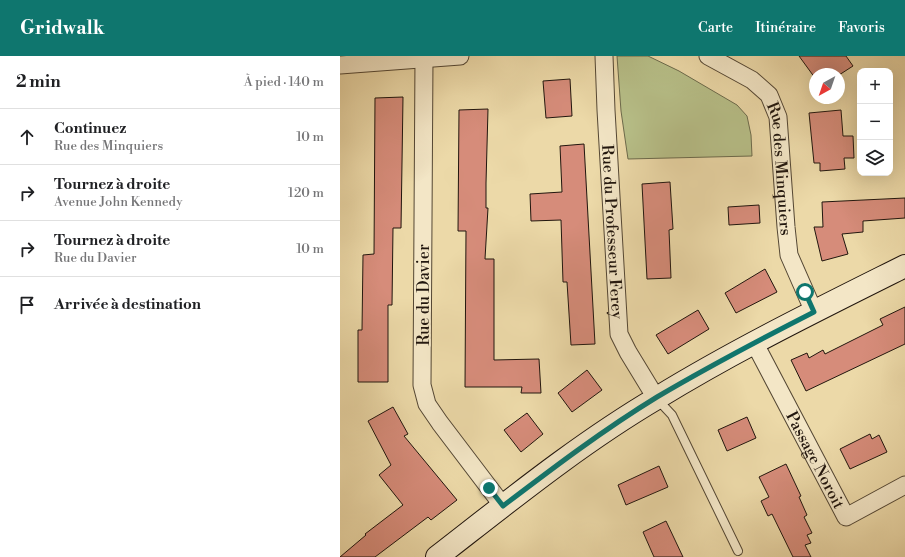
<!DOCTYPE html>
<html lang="fr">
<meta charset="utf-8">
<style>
body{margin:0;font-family:"Libre Bodoni",serif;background:#f2f2f2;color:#202124}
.controls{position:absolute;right:12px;top:12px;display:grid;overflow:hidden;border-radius:8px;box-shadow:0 4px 16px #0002}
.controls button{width:36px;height:36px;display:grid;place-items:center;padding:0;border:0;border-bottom:1px solid #e0e0e0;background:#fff;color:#202124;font:20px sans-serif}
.compass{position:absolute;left:469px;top:12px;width:36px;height:36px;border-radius:50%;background:#fff;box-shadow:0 4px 16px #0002;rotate:220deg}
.stop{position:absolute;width:12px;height:12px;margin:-9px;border:3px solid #0f766e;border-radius:50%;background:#fff}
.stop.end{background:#0f766e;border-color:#fff;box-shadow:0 1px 4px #0008}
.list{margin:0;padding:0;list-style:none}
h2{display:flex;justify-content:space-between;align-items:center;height:52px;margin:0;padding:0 16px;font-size:17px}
h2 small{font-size:13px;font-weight:400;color:#757577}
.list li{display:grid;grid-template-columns:26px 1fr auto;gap:12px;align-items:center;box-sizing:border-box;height:56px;padding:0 16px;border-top:1px solid #e0e0e0}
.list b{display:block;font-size:15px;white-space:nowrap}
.list p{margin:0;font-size:13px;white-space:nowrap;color:#757577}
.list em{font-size:13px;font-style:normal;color:#757577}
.icon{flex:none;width:22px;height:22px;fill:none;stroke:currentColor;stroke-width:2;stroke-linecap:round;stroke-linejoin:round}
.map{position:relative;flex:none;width:565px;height:501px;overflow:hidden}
header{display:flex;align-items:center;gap:24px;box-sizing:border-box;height:56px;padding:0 20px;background:#0f766e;color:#fff}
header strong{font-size:19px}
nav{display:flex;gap:22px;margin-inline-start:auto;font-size:14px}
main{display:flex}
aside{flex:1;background:#fff}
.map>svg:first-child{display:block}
.green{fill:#b7bf88;stroke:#6c6a4b}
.building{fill:#d68c7a;stroke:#21160e}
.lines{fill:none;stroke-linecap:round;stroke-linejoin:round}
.service-casing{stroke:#544734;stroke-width:10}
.minor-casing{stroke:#544734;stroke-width:19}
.secondary-casing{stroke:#21160e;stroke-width:24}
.service{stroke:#f3e6c6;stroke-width:8}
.minor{stroke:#f3e6c6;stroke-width:17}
.secondary{stroke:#f3e6c6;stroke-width:22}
.route{stroke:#0f766e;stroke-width:5}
.labels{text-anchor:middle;stroke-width:3.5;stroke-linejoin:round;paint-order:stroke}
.street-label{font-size:16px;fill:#21160e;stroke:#f3e6c6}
</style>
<header>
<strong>Gridwalk</strong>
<nav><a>Carte</a><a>Itinéraire</a><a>Favoris</a></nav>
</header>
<main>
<aside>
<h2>2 min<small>À pied · 140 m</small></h2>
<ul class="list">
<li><svg class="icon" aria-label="ahead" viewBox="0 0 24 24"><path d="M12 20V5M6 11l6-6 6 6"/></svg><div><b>Continuez</b><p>Rue des Minquiers</p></div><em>10 m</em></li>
<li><svg class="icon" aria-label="right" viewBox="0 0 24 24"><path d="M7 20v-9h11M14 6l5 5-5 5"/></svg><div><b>Tournez à droite</b><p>Avenue John Kennedy</p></div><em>120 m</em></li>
<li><svg class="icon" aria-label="right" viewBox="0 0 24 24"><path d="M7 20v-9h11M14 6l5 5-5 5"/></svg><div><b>Tournez à droite</b><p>Rue du Davier</p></div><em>10 m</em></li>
<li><svg class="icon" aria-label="arrive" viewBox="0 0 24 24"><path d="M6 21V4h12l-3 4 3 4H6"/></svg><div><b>Arrivée à destination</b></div></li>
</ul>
</aside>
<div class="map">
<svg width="565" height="501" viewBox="0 0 565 501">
<rect width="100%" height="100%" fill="#ecd9a8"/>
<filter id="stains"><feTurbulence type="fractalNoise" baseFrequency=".005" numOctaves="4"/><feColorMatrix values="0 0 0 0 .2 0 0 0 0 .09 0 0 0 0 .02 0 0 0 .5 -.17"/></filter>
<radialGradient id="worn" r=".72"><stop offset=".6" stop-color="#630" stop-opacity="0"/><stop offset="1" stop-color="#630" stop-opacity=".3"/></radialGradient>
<polygon class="green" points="277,0 308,0 339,15 397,49 407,60 411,79 412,100 288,103 281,55"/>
<g class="building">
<polygon points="459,0 506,0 513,10 499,19 499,18 475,18 475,22"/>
<polygon points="230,23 232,60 206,62 203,25"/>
<polygon points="63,41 61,172 53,172 52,249 48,249 48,326 18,326 18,274 22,274 23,199 34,198 35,42"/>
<polygon points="148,53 146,127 146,152 148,152 145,203 154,203 154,304 199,303 201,337 181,337 182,331 125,331 126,175 118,175 119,54"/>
<polygon points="501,54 503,80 513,80 514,102 504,102 505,113 480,115 480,107 474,107 469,57"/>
<polygon points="244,88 255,288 231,289 227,226 223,226 221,164 191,165 190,138 222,136 220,90"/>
<polygon points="330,126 333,173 329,174 331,222 307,223 302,128"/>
<polygon points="565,142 565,162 523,165 523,176 502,178 508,198 482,205 474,171 483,171 482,146"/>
<polygon points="419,149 420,167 389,169 388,151"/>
<polygon points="425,213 437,236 396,257 385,237"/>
<polygon points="565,251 565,288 466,335 451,304 467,297 469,302 483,294 485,298 543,269 540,263"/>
<polygon points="358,254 369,273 328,298 316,279"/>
<polygon points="247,314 262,334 232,356 218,337"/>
<polygon points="53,351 68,378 64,380 117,444 91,464 88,461 35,501 0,501 26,479 25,478 63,449 39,419 51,409 28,365"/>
<polygon points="187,357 203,378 181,396 164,374"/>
<polygon points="407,361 416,382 387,395 378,374"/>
<polygon points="530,378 532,383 539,379 547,396 510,413 500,393"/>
<polygon points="446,408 461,440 459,441 467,459 464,461 472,477 467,479 471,487 465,489 471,501 453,501 432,458 428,460 421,445 429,441 419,421"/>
<polygon points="319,410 328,431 286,449 278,429"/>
<polygon points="326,465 343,501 314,501 303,476"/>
</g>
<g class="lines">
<g class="service-casing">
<polyline id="service" points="317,343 332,359 398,495"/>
</g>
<g class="minor-casing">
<g id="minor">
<path id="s1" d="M 264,0 L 266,54 L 279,278 L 288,296 L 316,342"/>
<path id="s2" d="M 368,0 L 412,24 L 429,39 L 438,61 L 446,171 L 449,199 L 474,256"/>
<polyline points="84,2 82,329 87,348 100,367 163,450"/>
<polyline points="0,9 120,0"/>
<path id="s3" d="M 414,286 L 506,461 L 565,429"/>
</g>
</g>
<g class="secondary-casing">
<path id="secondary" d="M 97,501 C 168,446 239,388 317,342 C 397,293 481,252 565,210"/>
</g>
<use href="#service" class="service"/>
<use href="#minor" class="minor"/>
<use href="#secondary" class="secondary"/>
</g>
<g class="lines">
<path class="route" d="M 149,432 L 163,450 C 213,412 263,374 317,341 C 368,311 421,283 474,256 L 465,236"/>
</g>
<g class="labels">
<g class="street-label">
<text dy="6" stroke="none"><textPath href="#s2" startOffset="148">Rue des Minquiers</textPath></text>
<text dy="6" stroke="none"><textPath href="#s1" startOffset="176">Rue du Professeur Ferey</textPath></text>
<text transform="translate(83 239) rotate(-90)" y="6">Rue du Davier</text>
<text dy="6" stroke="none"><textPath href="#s3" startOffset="133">Passage Noroit</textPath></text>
</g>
</g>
<rect width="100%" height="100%" filter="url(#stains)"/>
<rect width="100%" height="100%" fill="url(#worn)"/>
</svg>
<div class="controls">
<button>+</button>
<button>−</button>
<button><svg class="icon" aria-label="layers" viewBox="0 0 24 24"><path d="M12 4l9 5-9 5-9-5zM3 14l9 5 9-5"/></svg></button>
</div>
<svg class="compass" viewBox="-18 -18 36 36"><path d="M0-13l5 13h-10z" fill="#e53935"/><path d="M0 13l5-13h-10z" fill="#757577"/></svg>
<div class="stop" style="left:465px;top:236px"></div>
<div class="stop end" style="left:149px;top:432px"></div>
</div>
</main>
